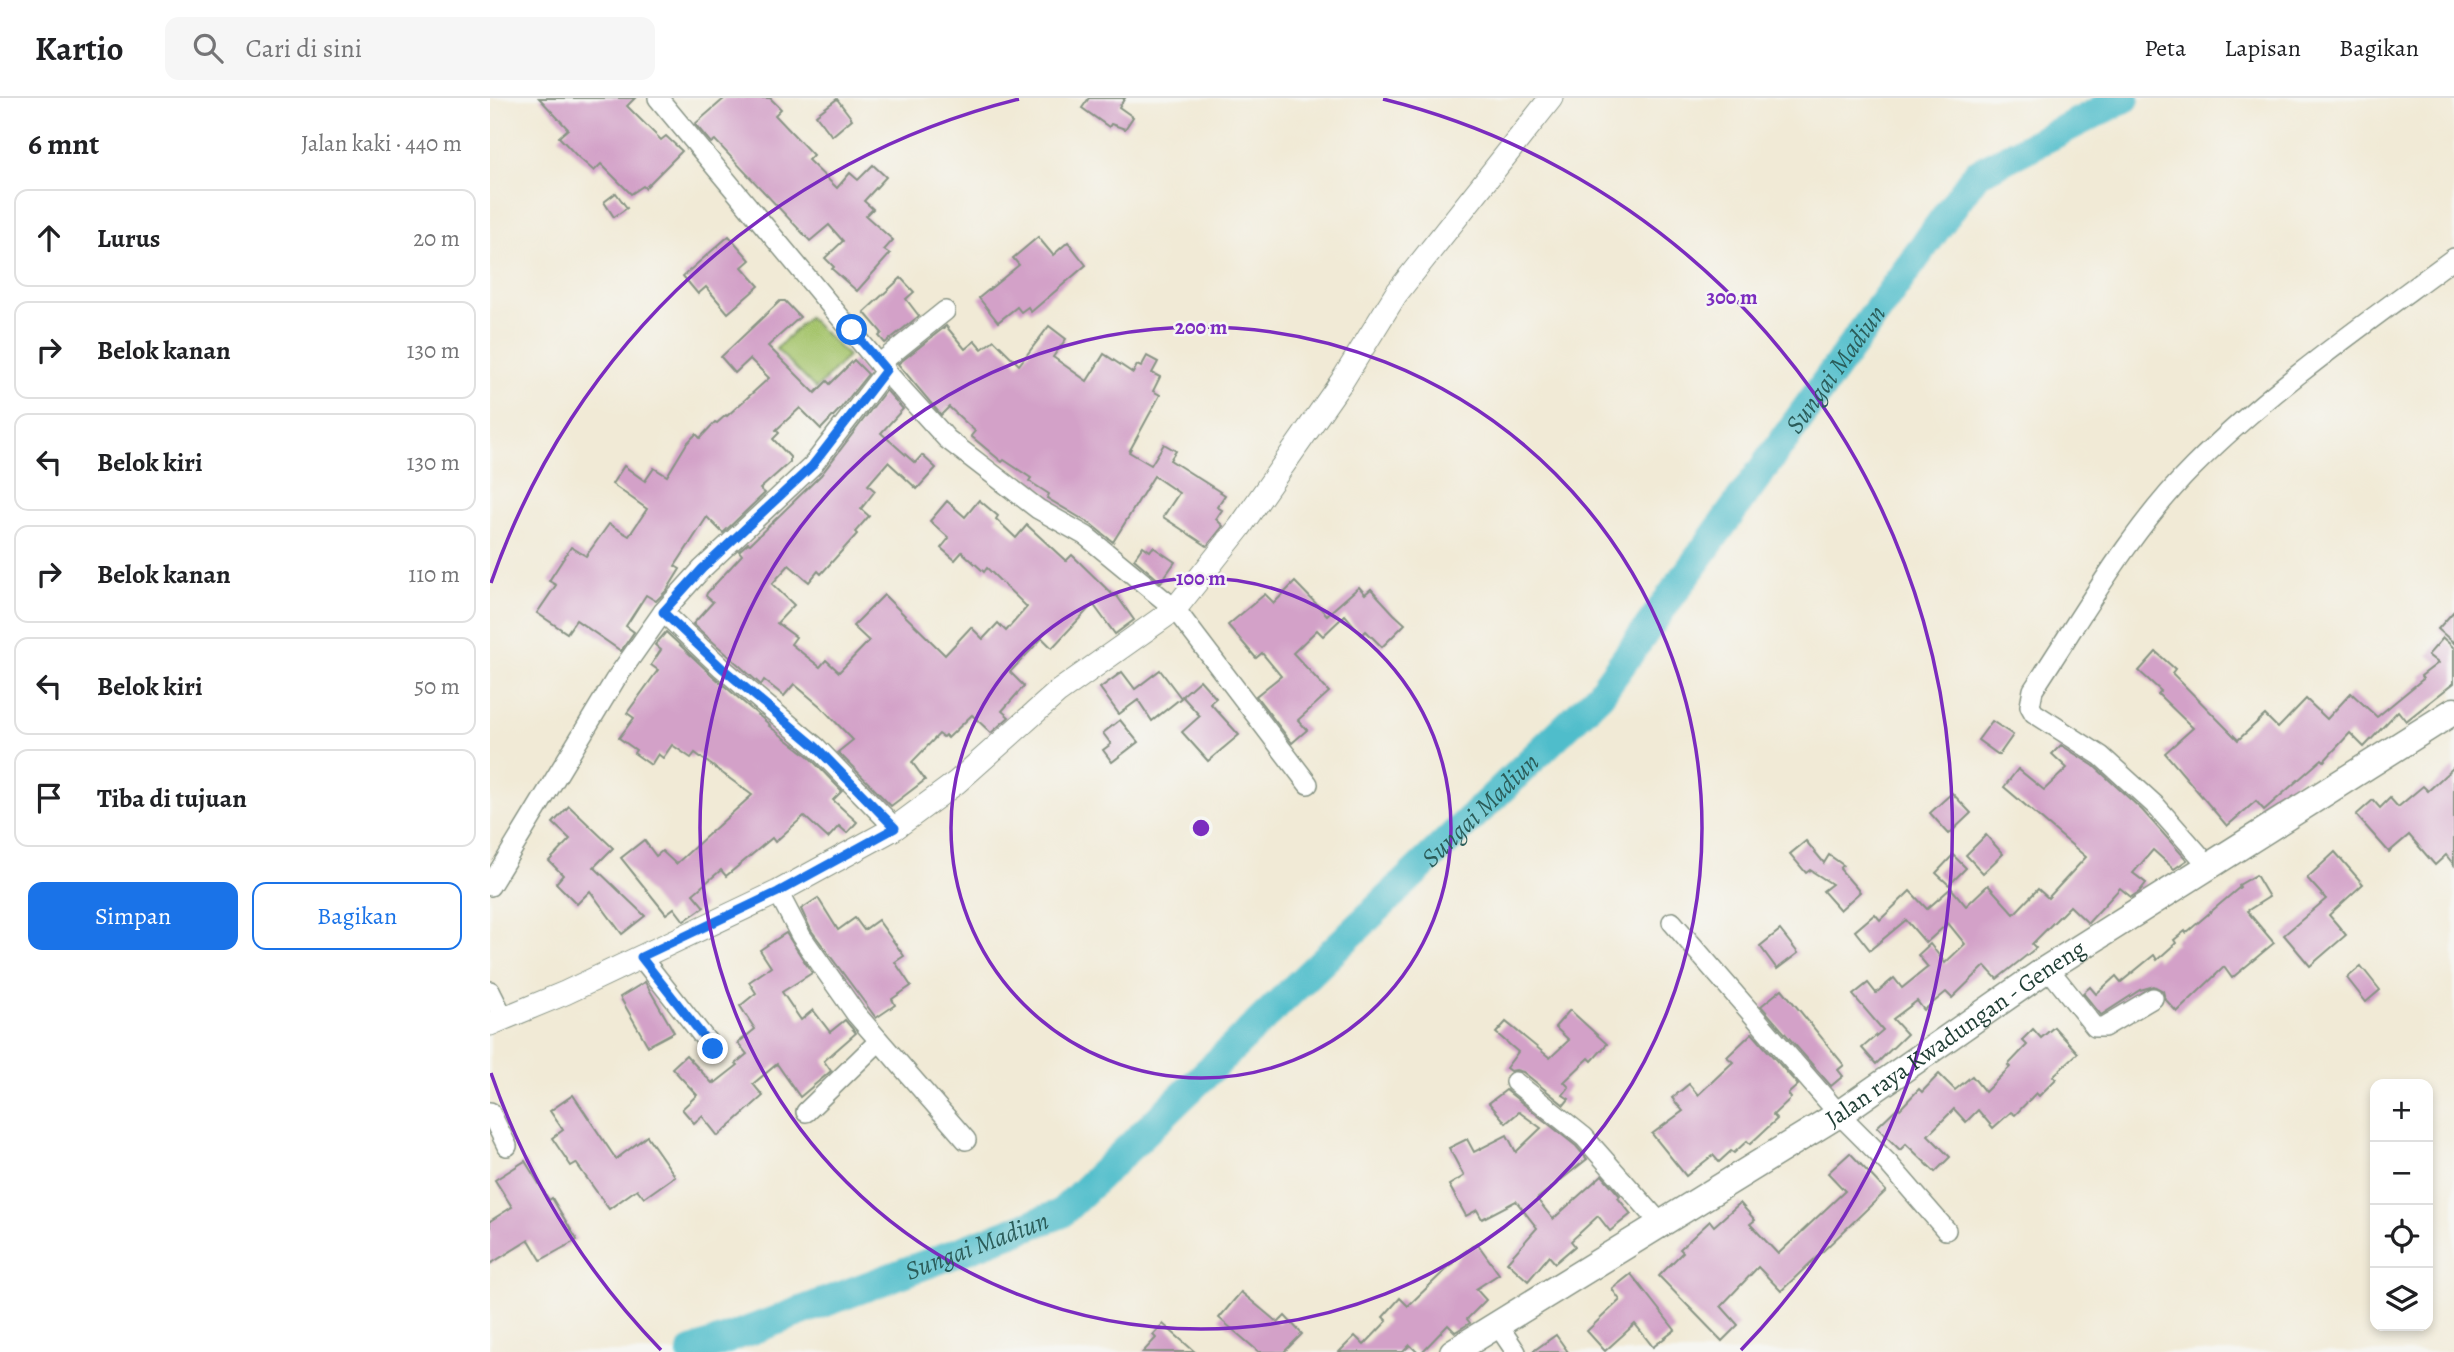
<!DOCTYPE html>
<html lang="id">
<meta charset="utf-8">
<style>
body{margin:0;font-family:Alegreya,serif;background:#f6f6f6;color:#202124}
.controls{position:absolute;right:21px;bottom:21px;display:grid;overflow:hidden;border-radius:14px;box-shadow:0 4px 10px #0003}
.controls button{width:63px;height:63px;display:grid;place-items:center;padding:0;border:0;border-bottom:2px solid #e0e0e0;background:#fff;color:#202124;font:35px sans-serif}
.stop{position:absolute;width:21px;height:21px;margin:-16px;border:5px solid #1a73e8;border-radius:50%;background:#fff}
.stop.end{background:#1a73e8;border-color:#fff;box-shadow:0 2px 7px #0008}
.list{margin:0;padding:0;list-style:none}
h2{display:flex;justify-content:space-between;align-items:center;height:91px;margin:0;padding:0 28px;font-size:30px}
h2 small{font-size:23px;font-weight:400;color:#757577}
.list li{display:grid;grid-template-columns:46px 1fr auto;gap:21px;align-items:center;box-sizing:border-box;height:98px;margin:0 14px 14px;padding:0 14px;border:2px solid #e0e0e0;border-radius:14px}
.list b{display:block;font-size:26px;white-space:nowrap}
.list em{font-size:23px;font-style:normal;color:#757577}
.actions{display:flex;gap:14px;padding:21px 28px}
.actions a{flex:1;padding:16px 0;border:2px solid #1a73e8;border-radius:14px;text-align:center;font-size:24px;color:#1a73e8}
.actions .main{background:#1a73e8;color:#fff}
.icon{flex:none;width:38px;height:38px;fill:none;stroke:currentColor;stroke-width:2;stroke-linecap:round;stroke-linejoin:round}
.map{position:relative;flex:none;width:1964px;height:1254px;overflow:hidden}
header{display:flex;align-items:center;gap:42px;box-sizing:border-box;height:98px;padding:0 35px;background:#fff;border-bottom:2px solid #e0e0e0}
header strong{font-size:33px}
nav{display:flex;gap:38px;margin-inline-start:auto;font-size:24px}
.search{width:490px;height:63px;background:#f6f6f6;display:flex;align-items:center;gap:18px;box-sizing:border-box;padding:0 24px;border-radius:14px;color:#757577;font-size:26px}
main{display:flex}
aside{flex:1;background:#fff}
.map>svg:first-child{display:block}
.green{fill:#a5c46c;stroke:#628050;stroke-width:2}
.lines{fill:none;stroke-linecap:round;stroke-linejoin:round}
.river{stroke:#50bdcb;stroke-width:30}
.building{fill:#d3a1c8}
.minor-casing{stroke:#889485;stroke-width:22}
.tertiary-casing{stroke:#889485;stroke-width:25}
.secondary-casing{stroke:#889485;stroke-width:29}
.minor{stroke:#fff;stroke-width:19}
.tertiary{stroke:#fff;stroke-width:23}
.secondary{stroke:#fff;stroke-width:26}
.route{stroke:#1a73e8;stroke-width:9}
.ring{fill:none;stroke:#7b2cbf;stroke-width:3.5}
.labels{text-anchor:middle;stroke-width:5;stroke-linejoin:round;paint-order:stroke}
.street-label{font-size:24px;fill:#1f3d34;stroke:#f6f6f2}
.water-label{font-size:26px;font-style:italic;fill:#2b5d5a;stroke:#f6f6f2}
.centre{fill:#7b2cbf;stroke:#f6f6f2;stroke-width:3.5}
.ring-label{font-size:21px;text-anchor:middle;font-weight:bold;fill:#7b2cbf;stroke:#f6f6f2;stroke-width:5;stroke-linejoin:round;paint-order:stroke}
</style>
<header>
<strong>Kartio</strong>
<div class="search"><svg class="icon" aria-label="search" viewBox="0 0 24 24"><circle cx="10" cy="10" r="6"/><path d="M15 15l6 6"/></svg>Cari di sini</div>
<nav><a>Peta</a><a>Lapisan</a><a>Bagikan</a></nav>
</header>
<main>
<aside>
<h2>6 mnt<small>Jalan kaki · 440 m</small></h2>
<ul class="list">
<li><svg class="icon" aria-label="ahead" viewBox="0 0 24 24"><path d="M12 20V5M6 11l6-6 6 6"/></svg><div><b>Lurus</b></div><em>20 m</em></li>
<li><svg class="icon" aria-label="right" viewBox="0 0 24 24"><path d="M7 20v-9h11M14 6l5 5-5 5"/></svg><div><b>Belok kanan</b></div><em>130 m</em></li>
<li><svg class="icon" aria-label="left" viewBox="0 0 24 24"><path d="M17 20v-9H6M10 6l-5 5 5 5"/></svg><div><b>Belok kiri</b></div><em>130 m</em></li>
<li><svg class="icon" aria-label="right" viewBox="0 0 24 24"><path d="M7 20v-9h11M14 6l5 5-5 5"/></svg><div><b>Belok kanan</b></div><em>110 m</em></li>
<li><svg class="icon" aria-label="left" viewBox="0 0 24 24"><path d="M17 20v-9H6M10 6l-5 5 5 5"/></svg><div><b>Belok kiri</b></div><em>50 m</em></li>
<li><svg class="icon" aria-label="arrive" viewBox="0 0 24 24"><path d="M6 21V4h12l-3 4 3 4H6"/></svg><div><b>Tiba di tujuan</b></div></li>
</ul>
<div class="actions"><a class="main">Simpan</a><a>Bagikan</a></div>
</aside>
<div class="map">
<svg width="1964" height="1254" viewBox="0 0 1964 1254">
<rect width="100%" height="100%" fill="#f6f6f2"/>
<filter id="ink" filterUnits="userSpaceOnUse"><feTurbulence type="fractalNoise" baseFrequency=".0143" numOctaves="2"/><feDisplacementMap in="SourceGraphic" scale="14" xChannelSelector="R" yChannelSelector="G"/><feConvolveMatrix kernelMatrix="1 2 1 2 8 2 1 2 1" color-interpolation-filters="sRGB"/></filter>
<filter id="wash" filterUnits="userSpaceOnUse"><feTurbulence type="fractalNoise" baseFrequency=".00686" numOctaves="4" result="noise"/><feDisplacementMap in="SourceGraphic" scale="28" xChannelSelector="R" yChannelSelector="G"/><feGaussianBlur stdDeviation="1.57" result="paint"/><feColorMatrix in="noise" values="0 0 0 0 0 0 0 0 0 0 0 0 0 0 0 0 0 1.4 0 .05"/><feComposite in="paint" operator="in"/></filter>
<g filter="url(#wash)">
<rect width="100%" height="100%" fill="#f1ead6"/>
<polygon class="green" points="318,219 358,258 326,291 286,251"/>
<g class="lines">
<path class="river" id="s1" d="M 202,1254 L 570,1116 L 1110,596 L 1486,76 L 1635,0"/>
</g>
<g id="blocks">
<g class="building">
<polygon points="49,0 145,0 137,8 171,42 176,38 192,53 155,90 153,88 141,96 111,66 104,73 87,58 69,39 78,31"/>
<polygon points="235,0 280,0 291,11 285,17 323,57 318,62 347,90 360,75 368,82 383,67 396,79 374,103 383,111 376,118 403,142 394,152 400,156 367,193 342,171 344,169 335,160 353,143 339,127 320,143 225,42 221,45 205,26"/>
<polygon points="599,0 635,0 629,9 643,19 635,31 621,26 619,29 592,10"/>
<polygon points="347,1 362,21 342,38 326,17"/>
<polygon points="126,95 137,110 124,119 114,104"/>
<polygon points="239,138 260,162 252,169 269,188 238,215 216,189 208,196 193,178"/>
<polygon points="548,139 563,157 578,144 596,167 541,214 538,209 531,214 527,209 508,224 489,200 529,167 523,160"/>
<polygon points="411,180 424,194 416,201 429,218 395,245 389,238 392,235 374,214"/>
<polygon points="290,203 295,203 310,219 278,248 325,295 337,283 340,286 364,262 378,276 350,311 331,331 310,310 286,332 289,335 283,341 300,359 300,364 270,391 275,395 233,435 217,419 185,468 190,471 177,492 166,503 156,497 136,528 144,534 131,553 86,522 77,535 47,515 66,487 59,483 81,449 96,458 119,426 139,438 157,411 122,386 134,368 155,383 164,370 177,378 197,345 206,336 210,340 225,324 227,325 236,317 237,318 279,280 260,261 245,275 231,259"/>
<polygon points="456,228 475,251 485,243 492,251 504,242 529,267 559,228 576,241 563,259 597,283 614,256 643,275 647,267 651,269 657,258 668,264 662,275 670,279 663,293 670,297 639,354 661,367 674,346 686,353 680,362 735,397 727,409 732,412 726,421 733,428 717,448 673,419 689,395 664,378 623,444 602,427 557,400 559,396 539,383 541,380 514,362 512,364 481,338 485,333 459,309 451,317 408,266"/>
<polygon points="396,292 413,311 391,335 425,365 432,357 446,370 427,391 398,364 378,387 385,393 371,411 379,418 365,434 367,436 331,476 328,473 319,484 299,467 282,486 304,507 287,525 306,539 301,546 330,569 336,562 349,574 379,543 363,528 394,497 455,557 481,529 493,541 508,525 516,533 537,509 497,470 494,474 472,454 465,462 451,450 459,440 440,423 457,403 475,419 489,402 508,418 506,421 526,440 537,427 576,463 582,457 624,498 627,498 644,522 625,536 603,506 562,550 552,540 520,574 534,588 512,613 519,619 501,635 482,617 458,640 455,637 453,639 449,636 422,664 435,682 401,708 348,654 363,642 330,608 304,586 294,598 274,582 271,587 203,526 223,504 216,498 217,495 252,457 249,453 258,445 260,446 331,377"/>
<polygon points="653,448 660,453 663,449 685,464 671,484 644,461"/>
<polygon points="805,484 837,517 869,489 875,496 881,491 904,516 915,526 892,549 876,533 872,537 855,517 833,538 827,532 803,555 839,594 808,622 817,632 802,645 766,598 791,578 772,555 766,560 738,527 775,496 784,505"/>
<polygon points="1964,513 1964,545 1948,531"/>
<polygon points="176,534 224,579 280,627 279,628 318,658 352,693 343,702 367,724 357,735 349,728 338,740 314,718 285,744 282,740 236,778 231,772 203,796 214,809 194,823 184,810 176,816 131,760 154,742 166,758 172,753 186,766 262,697 205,655 201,660 182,647 173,660 168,656 161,667 144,655 146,652 129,640 144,620 137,615 168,572 161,567 171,552 165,547"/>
<polygon points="1953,540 1964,550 1964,585 1916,623 1908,613 1874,649 1860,635 1834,663 1832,661 1774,712 1766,703 1737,728 1675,655 1703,630 1668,596 1671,593 1649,573 1666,554 1685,571 1682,575 1748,642 1775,617 1788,630 1816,601 1837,621 1861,595 1887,619 1933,581 1931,578 1948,565 1938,557"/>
<polygon points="670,572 691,600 662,623 648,602 629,616 610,590 632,574 645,591"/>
<polygon points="710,582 726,600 720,605 749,637 718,663 692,634 710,618 692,598"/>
<polygon points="630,622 648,644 622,664 613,652 621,646 613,635"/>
<polygon points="1502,623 1523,637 1509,657 1488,642"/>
<polygon points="1571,647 1604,668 1652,712 1697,762 1684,771 1663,752 1643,775 1656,785 1649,794 1641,799 1630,790 1598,825 1580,808 1542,846 1546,850 1507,881 1495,868 1462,900 1456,894 1434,912 1427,903 1403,921 1417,936 1386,966 1372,950 1393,932 1363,897 1378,885 1386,895 1404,880 1412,890 1438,869 1428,857 1440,846 1455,865 1475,846 1458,825 1436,845 1416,822 1380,852 1365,833 1385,816 1390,822 1420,793 1437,811 1461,790 1476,808 1498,787 1524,816 1548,791 1558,800 1596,759 1514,689 1528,671 1554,692 1577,670 1562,656"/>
<polygon points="1964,669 1964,767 1956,757 1945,767 1919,737 1899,754 1866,717 1883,702 1890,710 1900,700 1908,709 1933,688 1938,693"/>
<polygon points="1462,695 1481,715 1459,736 1440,715"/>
<polygon points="79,708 123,750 104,769 155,818 132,836 100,793 87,806 66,785 73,777 59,763 80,741 63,725"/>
<polygon points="1496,737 1513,756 1493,775 1476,757"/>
<polygon points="1316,743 1334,765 1339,757 1353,767 1350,771 1370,794 1350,812 1333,793 1342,786 1320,772 1316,775 1300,756"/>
<polygon points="1845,754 1873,786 1839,817 1856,837 1820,868 1794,837 1836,801 1817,780"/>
<polygon points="1463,757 1476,770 1459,787 1446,775"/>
<polygon points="1766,777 1779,799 1757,813 1784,845 1742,880 1734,869 1687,914 1675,901 1673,893 1664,888 1650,892 1611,917 1593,895 1600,889 1606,896 1626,878 1631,884 1664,857 1667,862 1686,845 1684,842 1695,833 1696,835 1750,789 1749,787"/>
<polygon points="328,800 348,832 365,820 374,832 388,822 414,858 405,864 421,888 402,901 405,907 386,920 321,832 311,811"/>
<polygon points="1290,832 1308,855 1287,871 1270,848"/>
<polygon points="296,835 322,875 292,894 311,922 323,912 340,934 355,922 366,935 334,963 341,973 310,999 287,966 263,986 273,998 228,1038 212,1018 204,1025 192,1011 207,997 182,970 196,957 222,985 224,983 225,985 248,967 246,965 257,956 248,945 265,931 250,908 266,895 259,884 281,869 270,852"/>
<polygon points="1871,868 1890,892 1876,904 1857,880"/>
<polygon points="155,884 184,934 158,948 130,899"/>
<polygon points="1292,891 1354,967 1348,972 1353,978 1341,988 1271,908"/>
<polygon points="1080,912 1117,946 1102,963 1099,960 1074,984 1079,989 1073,997 1079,1001 1074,1007 1033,974 1026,972 1020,973 1016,970 1028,954 1006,935 1016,924 1060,960 1079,942 1065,929"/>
<polygon points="1564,929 1588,955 1563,978 1566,981 1549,998 1546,995 1525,1017 1521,1014 1503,1030 1488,1012 1476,1024 1464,1011 1438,1037 1460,1059 1445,1074 1416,1046 1410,1052 1387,1029 1408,1009 1410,1011 1429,991 1432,994 1449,976 1465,992 1482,978 1495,994 1520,969 1518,967 1537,947 1532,942 1543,931 1551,940"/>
<polygon points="1262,935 1308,987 1298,996 1301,1000 1283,1017 1287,1021 1260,1046 1257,1043 1244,1055 1241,1053 1229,1064 1223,1057 1196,1078 1162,1036 1193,1013 1182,1000 1199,986 1208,997 1243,964 1237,959"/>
<polygon points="1016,992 1086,1048 1097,1061 1047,1101 1063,1121 1112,1077 1130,1098 1128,1100 1141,1116 1120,1133 1108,1118 1081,1143 1085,1148 1065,1165 1059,1158 1038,1183 1017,1164 1047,1130 1026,1103 992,1121 987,1112 976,1118 959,1087 974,1078 959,1050 977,1041 984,1054 1017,1037 1026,1054 1051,1030 1029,1014 1016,1025 999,1005"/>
<polygon points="83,997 126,1061 157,1038 185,1078 154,1100 147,1091 119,1111 86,1065 81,1068 62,1040 73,1032 60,1013"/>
<polygon points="1360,1055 1396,1093 1291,1193 1268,1169 1231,1208 1248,1227 1232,1243 1169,1178 1193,1154 1190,1151 1220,1123 1224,1128 1250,1105 1265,1122 1260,1126 1288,1156 1355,1093 1338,1075"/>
<polygon points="35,1063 59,1102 62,1100 87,1142 51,1162 39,1142 0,1166 0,1123 22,1109 5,1082"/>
<polygon points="987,1145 1009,1176 986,1191 996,1202 977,1221 980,1225 965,1234 958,1227 932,1254 927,1254 920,1247 913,1254 849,1254 865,1238 874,1247 897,1223 893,1219 910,1200 918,1208 972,1156"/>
<polygon points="1141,1176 1185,1232 1163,1249 1145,1226 1115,1253 1097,1233 1130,1202 1122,1191"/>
<polygon points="751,1194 788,1225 795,1218 812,1236 794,1254 769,1254 729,1220"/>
<polygon points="673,1226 705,1254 653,1254 666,1240 663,1237"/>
<polygon points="1066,1237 1078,1254 1042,1254"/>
</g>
</g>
</g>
<g filter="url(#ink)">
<use href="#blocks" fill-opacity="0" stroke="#889485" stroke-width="2"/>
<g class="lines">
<g class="minor-casing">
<g id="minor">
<polyline points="168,0 389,266 457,341 548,411 596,438 685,511 818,686"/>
<polyline points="389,266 455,213"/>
<polyline points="173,514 232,570 326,649 405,730"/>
<path d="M 1718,767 L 1666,708 L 1611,658 L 1544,615 L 1540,608 L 1543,592 C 1592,518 1640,432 1703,369 C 1782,290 1875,226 1964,160"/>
<polyline points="0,788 125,582 173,514 212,471 322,368 396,272"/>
<polyline points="288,794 311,838 366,916 476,1042"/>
<polyline points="1182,824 1349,1016 1398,1065 1456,1132"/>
<polyline points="151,859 223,951"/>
<polyline points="1558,870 1605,929 1614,929 1663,900"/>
<polyline points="0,893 14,921"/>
<polyline points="1025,984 1094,1039 1172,1127"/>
<polyline points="0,1014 17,1048"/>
<polyline points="316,1014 389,943"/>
<polyline points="1007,1226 1026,1254"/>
</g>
</g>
<g class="tertiary-casing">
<polyline id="tertiary" points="0,926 75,895 288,794 405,730 467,684 568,594 685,511 750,429 852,283 906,196 1061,0"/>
</g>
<g class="secondary-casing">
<g id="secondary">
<path id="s2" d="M 963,1254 L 1349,1016 L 1558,870 L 1964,613"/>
</g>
</g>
<use href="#minor" class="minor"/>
<use href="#tertiary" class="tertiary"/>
<use href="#secondary" class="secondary"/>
</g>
</g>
<g class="lines" filter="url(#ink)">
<polyline class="route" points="223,951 151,859 288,794 405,730 326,649 232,570 173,514 212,471 322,368 396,272 362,232"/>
</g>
<g class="ring">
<circle cx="711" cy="730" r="250"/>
<circle cx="711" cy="730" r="501"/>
<path d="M171 1252A751 751 0 0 1 1 975M1 485A751 751 0 0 1 529 1M893 1A751 751 0 0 1 1251 1252"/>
</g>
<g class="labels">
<g class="street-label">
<text dy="8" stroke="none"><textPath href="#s2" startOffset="595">Jalan raya Kwadungan - Geneng</textPath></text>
</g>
<g class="water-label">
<text dy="9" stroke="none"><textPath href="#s1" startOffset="1544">Sungai Madiun</textPath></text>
<text dy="9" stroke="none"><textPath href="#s1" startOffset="976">Sungai Madiun</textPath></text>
<text dy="9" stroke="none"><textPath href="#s1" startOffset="304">Sungai Madiun</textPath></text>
</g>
</g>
<circle cx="711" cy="730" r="10" class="centre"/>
<g class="ring-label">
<text x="1242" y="206">300 m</text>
<text x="711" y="236">200 m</text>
<text x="711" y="487">100 m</text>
</g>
</svg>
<div class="controls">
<button>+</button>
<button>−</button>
<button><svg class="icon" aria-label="locate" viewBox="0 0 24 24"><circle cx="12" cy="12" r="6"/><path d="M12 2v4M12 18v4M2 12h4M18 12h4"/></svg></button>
<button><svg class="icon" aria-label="layers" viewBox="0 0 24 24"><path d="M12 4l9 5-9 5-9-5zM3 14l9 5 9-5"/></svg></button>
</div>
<div class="stop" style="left:362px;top:232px"></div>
<div class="stop end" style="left:223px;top:951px"></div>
</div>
</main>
